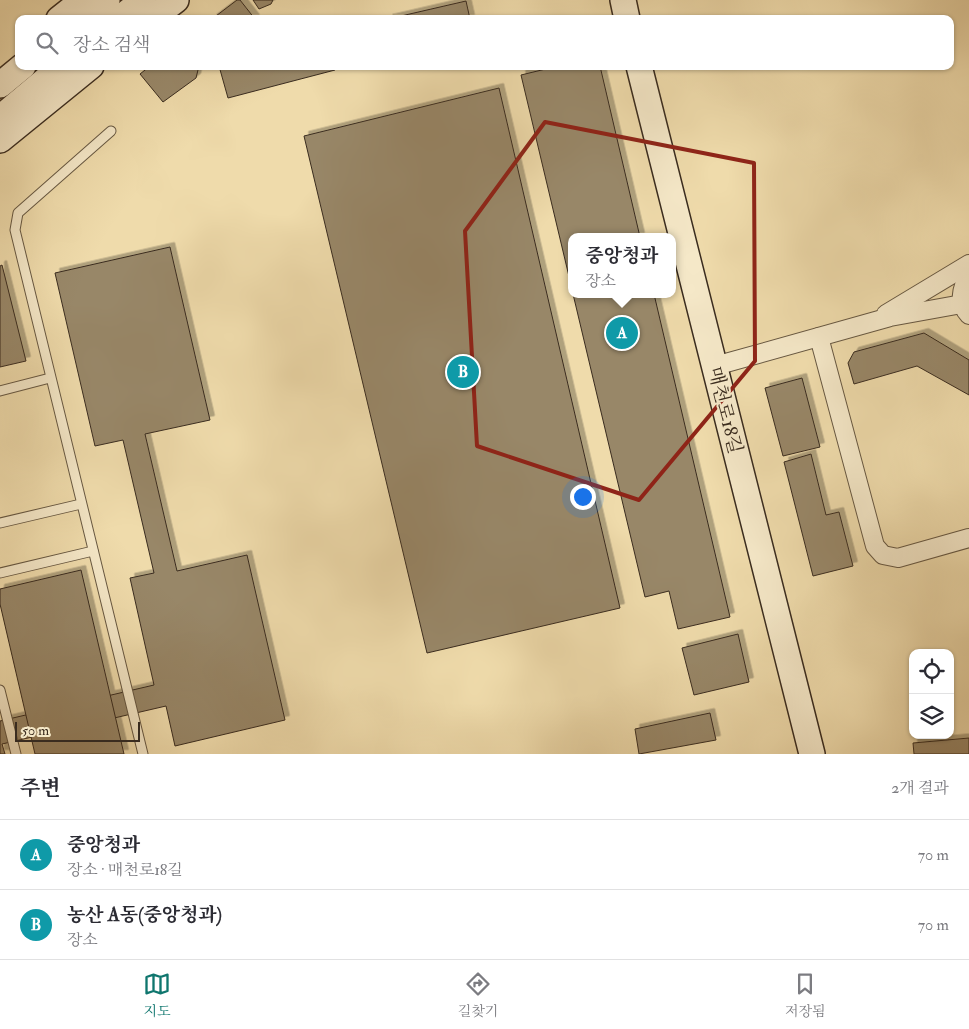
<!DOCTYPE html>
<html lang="ko">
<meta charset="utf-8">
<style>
body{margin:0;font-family:"IM FELL Double Pica","Noto Serif KR",serif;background:#f2f2f3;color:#2b2b33}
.controls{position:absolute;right:15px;bottom:15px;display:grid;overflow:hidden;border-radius:10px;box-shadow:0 1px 4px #0004}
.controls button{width:45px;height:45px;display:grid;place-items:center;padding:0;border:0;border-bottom:1px solid #e1e1e2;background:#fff;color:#2b2b33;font:25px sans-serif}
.scale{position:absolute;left:15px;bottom:12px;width:125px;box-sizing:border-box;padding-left:5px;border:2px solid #3a2c1f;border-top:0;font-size:14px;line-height:18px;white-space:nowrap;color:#3a2c1f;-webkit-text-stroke:4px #f5e8c8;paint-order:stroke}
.you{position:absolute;left:582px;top:496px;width:18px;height:18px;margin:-12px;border:4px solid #fff;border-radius:50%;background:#1a73e8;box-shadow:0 0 0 8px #1a73e833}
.badge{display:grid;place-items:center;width:32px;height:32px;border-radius:50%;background:#0f766e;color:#fff;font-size:16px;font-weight:700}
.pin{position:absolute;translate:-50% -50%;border:2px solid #fff;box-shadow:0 1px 5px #0006}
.popup{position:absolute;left:568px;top:233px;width:108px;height:65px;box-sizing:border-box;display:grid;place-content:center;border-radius:10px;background:#fff;filter:drop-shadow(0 1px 4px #0005);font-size:16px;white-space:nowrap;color:#7c7c81}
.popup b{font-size:19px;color:#2b2b33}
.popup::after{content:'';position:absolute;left:50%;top:100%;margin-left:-10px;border:10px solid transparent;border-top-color:#fff}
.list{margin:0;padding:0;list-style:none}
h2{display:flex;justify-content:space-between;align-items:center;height:65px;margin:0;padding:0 20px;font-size:21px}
h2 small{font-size:16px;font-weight:400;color:#7c7c81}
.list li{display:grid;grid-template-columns:32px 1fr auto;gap:15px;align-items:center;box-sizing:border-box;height:70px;padding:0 20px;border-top:1px solid #e1e1e2}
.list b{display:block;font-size:19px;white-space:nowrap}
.list p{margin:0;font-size:16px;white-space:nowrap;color:#7c7c81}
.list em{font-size:16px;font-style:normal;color:#7c7c81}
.icon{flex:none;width:28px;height:28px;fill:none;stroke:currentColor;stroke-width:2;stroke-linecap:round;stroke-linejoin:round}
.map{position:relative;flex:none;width:969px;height:754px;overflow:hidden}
.search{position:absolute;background:#fff;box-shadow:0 1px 4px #0004;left:15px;right:15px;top:15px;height:55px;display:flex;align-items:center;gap:12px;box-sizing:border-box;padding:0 18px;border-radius:10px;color:#7c7c81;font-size:19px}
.sheet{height:205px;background:#fff}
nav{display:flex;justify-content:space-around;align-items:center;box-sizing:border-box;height:70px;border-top:1px solid #e1e1e2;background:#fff;font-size:14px;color:#7c7c81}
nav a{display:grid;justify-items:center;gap:2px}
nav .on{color:#0f766e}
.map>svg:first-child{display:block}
.building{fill:#988768;stroke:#3a2c1f;filter:url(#shadow)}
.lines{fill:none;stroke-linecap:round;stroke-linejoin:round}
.service-casing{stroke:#675842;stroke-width:11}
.minor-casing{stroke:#675842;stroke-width:20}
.secondary-casing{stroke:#3a2c1f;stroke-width:28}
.service{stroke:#f5e8c8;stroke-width:9}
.minor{stroke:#f5e8c8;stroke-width:18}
.secondary{stroke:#f5e8c8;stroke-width:25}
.marked{fill:none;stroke:#8f2418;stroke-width:4;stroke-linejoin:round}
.labels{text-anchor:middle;stroke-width:4;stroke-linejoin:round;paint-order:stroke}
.street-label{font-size:19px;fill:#3a2c1f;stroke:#f5e8c8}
</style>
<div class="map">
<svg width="969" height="754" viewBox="0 0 969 754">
<defs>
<filter id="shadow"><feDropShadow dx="4.5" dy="-4.5" stdDeviation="0" flood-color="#0004"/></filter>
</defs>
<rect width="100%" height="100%" fill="#efdbab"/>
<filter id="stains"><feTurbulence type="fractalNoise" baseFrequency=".004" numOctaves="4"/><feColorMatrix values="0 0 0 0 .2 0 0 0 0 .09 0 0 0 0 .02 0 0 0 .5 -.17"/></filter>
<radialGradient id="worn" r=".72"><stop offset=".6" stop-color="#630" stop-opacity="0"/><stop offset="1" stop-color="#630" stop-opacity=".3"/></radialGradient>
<g class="building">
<polygon points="237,0 240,0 255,19 212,19"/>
<polygon points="253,0 273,0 271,4 259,9"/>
<polygon points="466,1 470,19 388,19"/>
<polygon points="150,66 199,66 196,78 163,102 140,74"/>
<polygon points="219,66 334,66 335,70 228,98"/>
<polygon points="558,66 600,66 640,237 572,237 572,289 521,75"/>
<polygon points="499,88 620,608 427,653 304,136"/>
<polygon points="170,247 210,420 145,434 177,571 247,555 285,720 175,746 166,706 2,744 5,754 0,754 0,721 154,685 130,578 154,573 123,440 95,446 55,273"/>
<polygon points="2,265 26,361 0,367 0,266"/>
<polygon points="573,294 654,294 730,617 678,629 669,591 645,597"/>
<polygon points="924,333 969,360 969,395 917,366 854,384 848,363 854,352"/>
<polygon points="802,378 820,447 783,456 765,388"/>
<polygon points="811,454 826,515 839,512 853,566 813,576 784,462"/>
<polygon points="81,570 124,754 35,754 0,604 0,589"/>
<polygon points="738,634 749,682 694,695 682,648"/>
<polygon points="710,713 716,740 639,754 635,729"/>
<polygon points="969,738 969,754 914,754 913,743"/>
</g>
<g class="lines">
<g class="service-casing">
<g id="service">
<polyline points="111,131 18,213 15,230 143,754"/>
<polyline points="0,391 50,378"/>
<polyline points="0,523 81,504"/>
<polyline points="0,573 93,551"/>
<polyline points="0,690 16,754"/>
</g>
</g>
<g class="minor-casing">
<g id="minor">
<path d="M 969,276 C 961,288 958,303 969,315"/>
<polyline points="886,314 969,264"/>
<polyline points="819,337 875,546 883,555 898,558 969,538"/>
<polyline points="715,366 890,317 962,304"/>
</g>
</g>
<g class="secondary-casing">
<g id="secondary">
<polyline points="623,0 627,19"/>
<polyline points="59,19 83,0"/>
<polyline points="82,19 107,0"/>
<polyline points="119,19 143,0"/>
<polyline points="151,19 176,0"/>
<polyline points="639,66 812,754"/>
<polyline points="0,85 23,66"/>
<polyline points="0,118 62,66"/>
<polyline points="0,140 91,66"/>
</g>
</g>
<use href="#service" class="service"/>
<use href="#minor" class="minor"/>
<use href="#secondary" class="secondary"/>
</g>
<path class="marked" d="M 545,122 L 754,163 L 755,361 L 639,500 L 477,446 L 465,231 Z"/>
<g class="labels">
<g class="street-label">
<text transform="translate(726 410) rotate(76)" y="7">매천로18길</text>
</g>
</g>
<rect width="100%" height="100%" filter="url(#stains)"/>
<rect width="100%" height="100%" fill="url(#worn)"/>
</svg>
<div class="controls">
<button><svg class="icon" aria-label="locate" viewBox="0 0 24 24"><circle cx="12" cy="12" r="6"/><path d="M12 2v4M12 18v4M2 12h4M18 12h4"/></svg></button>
<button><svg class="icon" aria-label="layers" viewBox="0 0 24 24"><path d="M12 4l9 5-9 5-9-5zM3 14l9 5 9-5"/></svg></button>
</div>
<div class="scale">50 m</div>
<div class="you"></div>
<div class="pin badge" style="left:622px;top:333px;background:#0f9aa8">A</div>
<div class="popup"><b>중앙청과</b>장소</div>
<div class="pin badge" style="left:463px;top:372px;background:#0f9aa8">B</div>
<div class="search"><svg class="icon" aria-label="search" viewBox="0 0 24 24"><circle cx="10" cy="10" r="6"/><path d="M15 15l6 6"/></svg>장소 검색</div>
</div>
<section class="sheet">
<h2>주변<small>2개 결과</small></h2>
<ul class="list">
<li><span class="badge" style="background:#0f9aa8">A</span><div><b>중앙청과</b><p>장소 · 매천로18길</p></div><em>70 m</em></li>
<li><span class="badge" style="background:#0f9aa8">B</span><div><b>농산 A동(중앙청과)</b><p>장소</p></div><em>70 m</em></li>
</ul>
</section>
<nav>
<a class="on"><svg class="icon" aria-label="map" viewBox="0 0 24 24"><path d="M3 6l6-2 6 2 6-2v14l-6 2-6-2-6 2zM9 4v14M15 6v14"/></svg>지도</a>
<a><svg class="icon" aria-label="directions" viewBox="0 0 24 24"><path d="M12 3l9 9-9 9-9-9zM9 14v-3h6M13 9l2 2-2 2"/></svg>길찾기</a>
<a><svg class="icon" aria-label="saved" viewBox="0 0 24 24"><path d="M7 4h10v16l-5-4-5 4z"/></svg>저장됨</a>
</nav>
